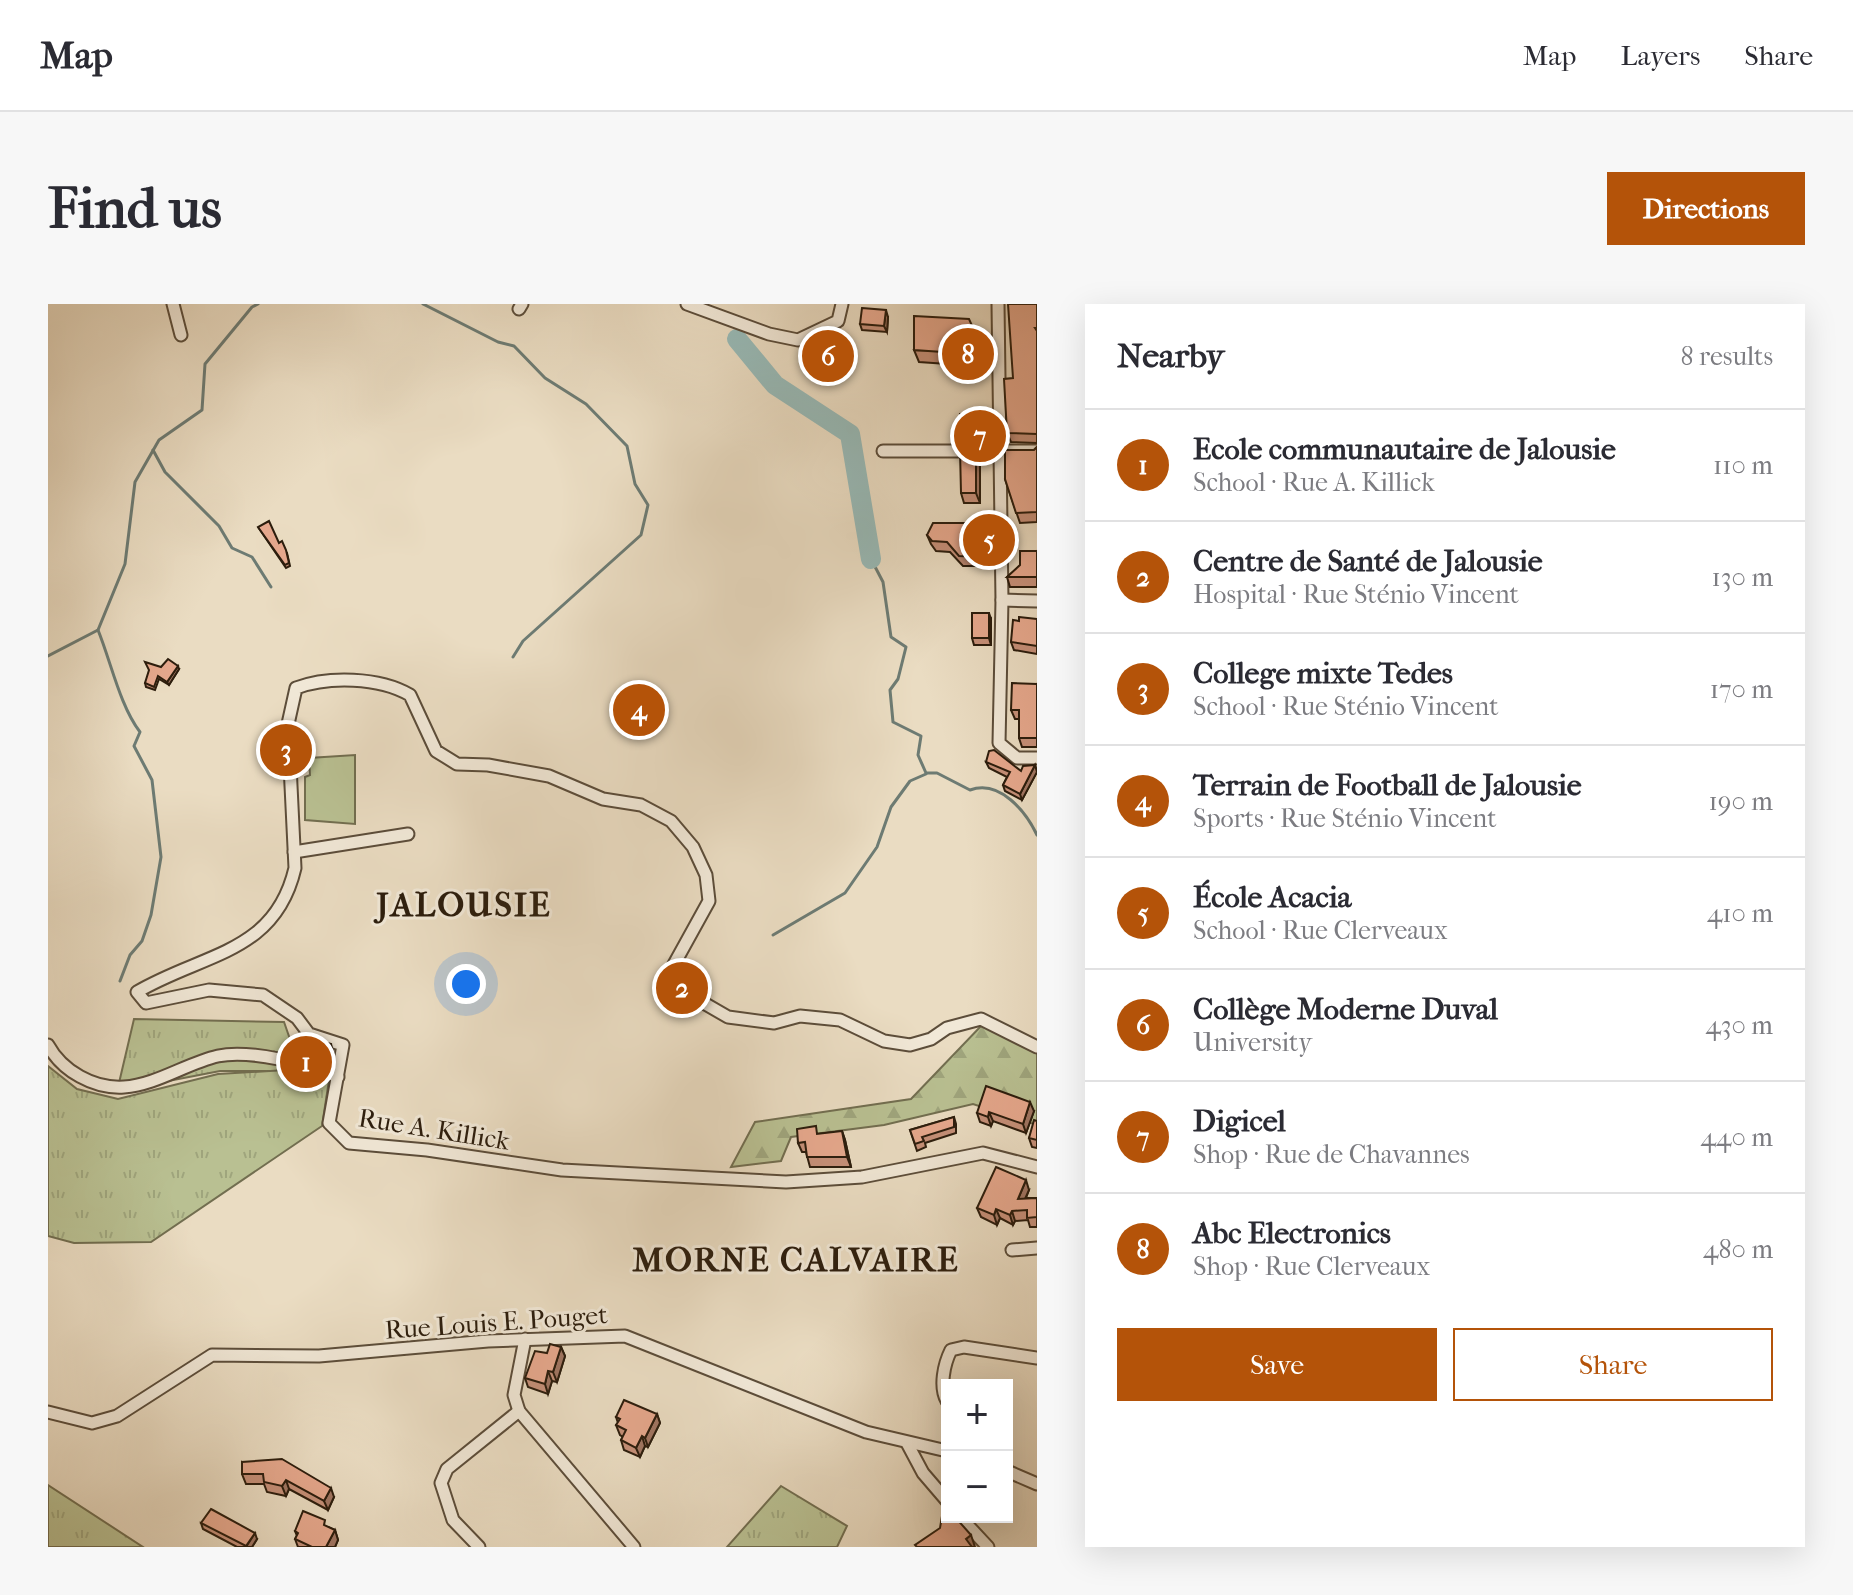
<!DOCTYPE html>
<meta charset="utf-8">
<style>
body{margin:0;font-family:"IM FELL French Canon",serif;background:#f7f7f7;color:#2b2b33}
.controls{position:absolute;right:24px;bottom:24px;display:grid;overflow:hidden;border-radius:0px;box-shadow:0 8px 32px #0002}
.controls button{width:72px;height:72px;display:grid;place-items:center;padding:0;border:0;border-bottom:2px solid #e1e1e2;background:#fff;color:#2b2b33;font:40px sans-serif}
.you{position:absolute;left:418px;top:680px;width:28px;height:28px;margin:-20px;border:6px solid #fff;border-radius:50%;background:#1a73e8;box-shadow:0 0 0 12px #1a73e833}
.badge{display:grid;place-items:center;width:52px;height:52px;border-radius:50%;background:#b45309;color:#fff;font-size:26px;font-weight:700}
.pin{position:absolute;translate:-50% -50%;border:4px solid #fff;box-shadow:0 2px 8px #0006}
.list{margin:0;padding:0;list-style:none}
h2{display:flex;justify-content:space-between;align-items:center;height:104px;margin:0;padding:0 32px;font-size:34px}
h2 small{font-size:26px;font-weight:400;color:#7c7c81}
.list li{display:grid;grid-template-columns:52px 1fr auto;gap:24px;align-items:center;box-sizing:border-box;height:112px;padding:0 32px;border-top:2px solid #e1e1e2}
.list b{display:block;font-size:30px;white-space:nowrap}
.list p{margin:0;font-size:26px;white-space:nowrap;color:#7c7c81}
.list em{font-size:26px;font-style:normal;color:#7c7c81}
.actions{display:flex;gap:16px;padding:24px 32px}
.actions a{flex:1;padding:18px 0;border:2px solid #b45309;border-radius:0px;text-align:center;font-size:28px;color:#b45309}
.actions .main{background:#b45309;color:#fff}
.map{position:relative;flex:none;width:989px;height:1243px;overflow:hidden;border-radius:0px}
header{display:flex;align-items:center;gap:48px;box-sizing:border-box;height:112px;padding:0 40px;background:#fff;border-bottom:2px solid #e1e1e2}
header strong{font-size:38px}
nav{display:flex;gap:44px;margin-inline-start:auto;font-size:28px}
.intro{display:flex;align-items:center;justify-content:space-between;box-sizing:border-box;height:192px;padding:0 48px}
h1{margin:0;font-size:56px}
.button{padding:20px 36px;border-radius:0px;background:#b45309;color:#fff;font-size:28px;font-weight:700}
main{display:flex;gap:48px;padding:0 48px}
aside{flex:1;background:#fff;border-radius:0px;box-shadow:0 8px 32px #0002}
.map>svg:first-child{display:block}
.grass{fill:url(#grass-tufts);stroke:#726e50;stroke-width:2}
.forest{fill:url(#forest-firs);stroke:#726e50;stroke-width:2}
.pitch{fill:#b9c092;stroke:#726e50;stroke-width:2}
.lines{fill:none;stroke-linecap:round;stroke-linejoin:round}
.stream{stroke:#6d7b73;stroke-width:3}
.river{stroke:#98bab7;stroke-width:20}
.minor-casing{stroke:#5c4d3a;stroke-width:15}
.minor{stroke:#f1e8d7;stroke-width:11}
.wall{fill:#c69079;stroke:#2c1d0d;stroke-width:2}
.shaded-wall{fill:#a17663;stroke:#2c1d0d;stroke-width:2}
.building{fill:#e6a88d;stroke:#2c1d0d;stroke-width:2}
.labels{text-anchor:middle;stroke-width:6;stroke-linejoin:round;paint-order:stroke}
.street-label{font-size:26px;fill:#2c1d0d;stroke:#f1e8d7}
.district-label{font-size:34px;font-weight:bold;letter-spacing:2px;fill:#2c1d0d;stroke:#f1e8d7}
</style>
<header>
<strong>Map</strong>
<nav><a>Map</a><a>Layers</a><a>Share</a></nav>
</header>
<div class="intro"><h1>Find us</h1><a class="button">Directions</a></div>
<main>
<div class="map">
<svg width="989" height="1243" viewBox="0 0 989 1243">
<defs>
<pattern id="grass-tufts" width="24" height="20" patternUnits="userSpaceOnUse" patternTransform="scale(2)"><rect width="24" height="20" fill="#b9c092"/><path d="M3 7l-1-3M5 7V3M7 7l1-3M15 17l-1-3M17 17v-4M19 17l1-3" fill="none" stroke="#9fa57d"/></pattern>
<pattern id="forest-firs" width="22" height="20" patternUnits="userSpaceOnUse" patternTransform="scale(2)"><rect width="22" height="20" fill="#b9c092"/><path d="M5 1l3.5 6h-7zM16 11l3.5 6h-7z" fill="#9fa57d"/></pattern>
</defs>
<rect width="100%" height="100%" fill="#eadcc2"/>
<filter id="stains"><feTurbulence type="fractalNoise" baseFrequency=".0025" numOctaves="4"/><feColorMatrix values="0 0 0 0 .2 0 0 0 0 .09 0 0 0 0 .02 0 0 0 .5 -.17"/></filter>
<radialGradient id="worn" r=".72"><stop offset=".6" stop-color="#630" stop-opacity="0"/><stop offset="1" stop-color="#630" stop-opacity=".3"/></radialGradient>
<g class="grass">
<polygon points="86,715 236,718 253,767 172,767 84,784 71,779"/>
<polygon points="0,762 29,785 70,795 170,770 238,766 281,776 274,822 103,938 26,939 0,932"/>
<polygon points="0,1181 95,1243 0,1243"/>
<polygon points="733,1182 799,1222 789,1243 679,1243"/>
</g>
<polygon class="forest" points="934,721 989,749 989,821 925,800 836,821 743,833 733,857 683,863 707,818 863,795"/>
<polygon class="pitch" points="307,451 307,520 257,516 257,473 262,471 261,454"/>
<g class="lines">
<g class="stream">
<polyline points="375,0 450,38 466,42 497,74 538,100 579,142 587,180 600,201 593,231 475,337 465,353"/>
<polyline points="105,146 117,168 171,222 184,244 204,253 223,283"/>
<path d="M 823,255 L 835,278 L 843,333 L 858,343 L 850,375 L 842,386 L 845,418 L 873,432 L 870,451 L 878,469 L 889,469 L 922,486 C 952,475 978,508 989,531"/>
<polyline points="0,352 50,326"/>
<polyline points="725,631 797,589 829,543 843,503 862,477 878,470"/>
<path d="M 72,677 L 82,651 L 94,637 L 103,611 L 113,553 L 104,476 L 86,442 L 92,428 C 72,402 63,358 50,326 L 77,260 L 87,178 L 111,136 L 154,106 L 157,60 L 204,3 L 210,0"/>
</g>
<polyline class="river" points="689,35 727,81 802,130 823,255"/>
<g class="minor-casing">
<g id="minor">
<polyline points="125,0 133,31"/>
<polyline points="639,0 721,30 750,36 790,17 794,0"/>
<polyline points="950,0 954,296 951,439 969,454 989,454"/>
<polyline points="471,5 474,0"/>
<polyline points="835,147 989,147"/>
<polyline points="954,296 989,297"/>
<polyline points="246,548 360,530"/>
<path d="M 0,741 C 14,767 46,785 76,783 C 108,781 139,759 170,752 C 201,745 261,760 290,773"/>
<path d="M 989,743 L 933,715 L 899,724 L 883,735 L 862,741 L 836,737 L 792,716 L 752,712 L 726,719 L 680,713 L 628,683 L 624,664 L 661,597 L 658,571 L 645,543 L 623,517 L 593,501 L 555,495 L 501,472 L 440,461 L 409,460 L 388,447 L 362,391 C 331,373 280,372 248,384 L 240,420 L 247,564 C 227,650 155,649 89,688 L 98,699 L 161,686 L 215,691 L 249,714 L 261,730 L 295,741 L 281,819 L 301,839 L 379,846 L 514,866 L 738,878 L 814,873 L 935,849 L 989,863"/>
<polyline points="964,946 989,944"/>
<polyline points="477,1035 466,1091 471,1107 586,1243"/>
<path d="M 899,1097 C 891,1083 896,1060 903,1046 L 916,1043 L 989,1054"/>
<polyline points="0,1108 44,1119 69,1112 164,1051 271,1052 440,1037 577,1032 818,1128 899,1147"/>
<polyline points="859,1139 875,1169 899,1197"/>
<polyline points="959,1167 989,1180"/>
<polyline points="912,1213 940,1243"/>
<polyline points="431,1243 405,1216 393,1179 399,1165 471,1107"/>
</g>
</g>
<use href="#minor" class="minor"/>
</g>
<g class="wall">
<polygon points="989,0 989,139 963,138 959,129 965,74"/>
<polygon points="840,13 839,28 814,26 812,20"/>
<polygon points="866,46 934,47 928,62 871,58"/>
<polygon points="936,115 938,136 915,136 913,130"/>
<polygon points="989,143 989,218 972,219 957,175"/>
<polygon points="932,156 932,199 916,199 913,189"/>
<polygon points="932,219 935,228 935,262 915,262 902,248 888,247 883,240 879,231"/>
<polygon points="210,223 231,239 239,249 242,262 238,264"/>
<polygon points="989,247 989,283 962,283 959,273"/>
<polygon points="943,315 943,341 926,341 924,334"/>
<polygon points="989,315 989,350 966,346 963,338 971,317"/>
<polygon points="113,363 131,365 121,381 111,375 107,386 98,383 97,379"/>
<polygon points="989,380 989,443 974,443 971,434 971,415 967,415 963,406"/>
<polygon points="596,395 599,416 586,417 584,411"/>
<polygon points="938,458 973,467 987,461 989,468 974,496 957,487 955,481 959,473 941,464"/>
<polygon points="285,747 283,761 267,756 265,749"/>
<polygon points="986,807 978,829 945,817 943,822 932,818 929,809"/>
<polygon points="906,813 908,820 908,829 877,839 878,843 869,847 862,826"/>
<polygon points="989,817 989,844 984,843 981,834"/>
<polygon points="794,827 797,836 803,863 762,863 758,848 754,848 750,839 770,830"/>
<polygon points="981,886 978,894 989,894 989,923 982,923 980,916 967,917 965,921 952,914 949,921 933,913 929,904"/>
<polygon points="513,1043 517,1052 509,1078 504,1077 500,1090 480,1083 477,1074 499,1049"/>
<polygon points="609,1110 612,1119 600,1143 597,1142 592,1153 576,1146 573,1136 575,1133 572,1131 568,1121 570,1119 568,1113"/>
<polygon points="194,1158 286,1193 280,1206 241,1185 238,1192 219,1188 216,1180 198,1180 194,1170"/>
<polygon points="153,1219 209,1235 204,1243 189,1243 155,1225"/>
<polygon points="280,1223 287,1226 290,1236 287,1243 250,1243 247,1235 249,1232 247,1227"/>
</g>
<g class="shaded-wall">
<polygon points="838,6 840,13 839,28 836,22"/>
<polygon points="930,35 934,47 928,62 924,50"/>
<polygon points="934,109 936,115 938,136 935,130"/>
<polygon points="928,146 932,156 932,199 928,189"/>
<polygon points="932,219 935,228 935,262 932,253"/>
<polygon points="941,309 943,315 943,341 941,334"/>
<polygon points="130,362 131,365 121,381 119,378"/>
<polygon points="987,461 989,468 974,496 972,490"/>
<polygon points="283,740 285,747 283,761 281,754"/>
<polygon points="982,798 986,807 978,829 975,820"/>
<polygon points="941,808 945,817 943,822 940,813"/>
<polygon points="794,827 797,836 803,863 799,853"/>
<polygon points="978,876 981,886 973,904 970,895"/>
<polygon points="948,905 952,914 949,921 946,911"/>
<polygon points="964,907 967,917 965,921 962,911"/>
<polygon points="513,1043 517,1052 509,1078 505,1068"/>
<polygon points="500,1067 504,1077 500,1090 497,1080"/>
<polygon points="609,1110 612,1119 600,1143 597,1134"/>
<polygon points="594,1132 597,1142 592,1153 588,1144"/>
<polygon points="238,1176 241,1185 238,1192 234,1182"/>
<polygon points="283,1184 286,1193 280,1206 276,1197"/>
<polygon points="287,1226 290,1236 287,1243 278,1243"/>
<polygon points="207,1229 209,1235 204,1243 198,1243"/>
<polygon points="923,1231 927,1243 921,1243 918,1235"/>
</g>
<g class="building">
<polygon points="960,0 989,0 989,24 987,24 989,27 989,130 959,129 956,75 965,74"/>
<polygon points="814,4 838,6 836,22 812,20"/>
<polygon points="866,12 921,15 930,35 924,50 866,46"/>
<polygon points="934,109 935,130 913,130 912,110"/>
<polygon points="989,143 989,208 968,209 957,175 957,146 986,146"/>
<polygon points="912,146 928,146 928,189 913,189"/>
<polygon points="221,217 231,239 234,237 238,246 241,259 237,261 210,223"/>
<polygon points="885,219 932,219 932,253 911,252 899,238 884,237 879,231"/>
<polygon points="972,247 989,247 989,273 959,273 972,261"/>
<rect x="924" y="309" width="17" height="25"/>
<polygon points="971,313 989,315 989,342 963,338 965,316 971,317"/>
<polygon points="120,355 130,362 119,378 110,372 106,383 97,379 101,366 97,358 113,363"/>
<polygon points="964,379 989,380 989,434 971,434 971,406 963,406"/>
<polygon points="594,388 597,409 584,411 581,390"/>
<polygon points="946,446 973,467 975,462 987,461 972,490 955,481 962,468 938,458 941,447"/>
<polygon points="269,736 283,740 281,754 265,749"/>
<polygon points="938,782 982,798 975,820 941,808 940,813 929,809"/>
<polygon points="906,813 906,823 874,833 876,837 867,840 862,826"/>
<polygon points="986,816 989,817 989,836 981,834"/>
<polygon points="768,822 769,830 794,827 799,853 759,853 757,838 750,839 749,825"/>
<polygon points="948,863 978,876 970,895 989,894 989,913 979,914 979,906 964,907 962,911 948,905 946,911 929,904"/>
<polygon points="502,1040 513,1043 505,1068 500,1067 497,1080 477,1074 487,1047 499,1049"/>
<polygon points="576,1096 609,1110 597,1134 594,1132 588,1144 573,1136 578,1126 568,1121 572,1115 568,1113"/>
<polygon points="234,1155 283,1184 276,1197 238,1176 234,1182 216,1178 215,1170 194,1170 194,1158"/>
<polygon points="163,1205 207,1229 198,1242 153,1219"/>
<polygon points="255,1207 277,1216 276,1221 287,1226 278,1243 264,1243 247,1235 250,1229 247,1227"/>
<polygon points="899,1210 899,1213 907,1213 923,1231 918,1235 924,1243 869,1243 867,1241 892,1224 894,1212"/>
</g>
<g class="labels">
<g class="street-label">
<text transform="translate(386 825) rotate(9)" y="9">Rue A. Killick</text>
<text transform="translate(448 1018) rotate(-4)" y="9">Rue Louis E. Pouget</text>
</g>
<g class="district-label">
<text x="416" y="612">JALOUSIE</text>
<text x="748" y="967">MORNE CALVAIRE</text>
</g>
</g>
<rect width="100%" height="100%" filter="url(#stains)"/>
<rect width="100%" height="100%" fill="url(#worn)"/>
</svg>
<div class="controls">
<button>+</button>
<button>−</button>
</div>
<div class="you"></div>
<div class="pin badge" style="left:258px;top:758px">1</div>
<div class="pin badge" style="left:634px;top:684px">2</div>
<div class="pin badge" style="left:238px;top:446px">3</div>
<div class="pin badge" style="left:591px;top:406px">4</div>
<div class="pin badge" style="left:941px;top:236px">5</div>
<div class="pin badge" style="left:780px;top:52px">6</div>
<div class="pin badge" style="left:932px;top:132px">7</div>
<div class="pin badge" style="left:920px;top:50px">8</div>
</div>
<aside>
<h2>Nearby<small>8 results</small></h2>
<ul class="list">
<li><span class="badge">1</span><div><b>Ecole communautaire de Jalousie</b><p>School · Rue A. Killick</p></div><em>110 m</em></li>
<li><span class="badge">2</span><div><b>Centre de Santé de Jalousie</b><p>Hospital · Rue Sténio Vincent</p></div><em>130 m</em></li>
<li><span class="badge">3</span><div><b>College mixte Tedes</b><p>School · Rue Sténio Vincent</p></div><em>170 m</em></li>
<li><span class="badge">4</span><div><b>Terrain de Football de Jalousie</b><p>Sports · Rue Sténio Vincent</p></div><em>190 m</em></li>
<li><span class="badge">5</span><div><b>École Acacia</b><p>School · Rue Clerveaux</p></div><em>410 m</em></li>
<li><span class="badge">6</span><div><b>Collège Moderne Duval</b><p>University</p></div><em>430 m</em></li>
<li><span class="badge">7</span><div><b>Digicel</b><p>Shop · Rue de Chavannes</p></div><em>440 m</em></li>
<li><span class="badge">8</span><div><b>Abc Electronics</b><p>Shop · Rue Clerveaux</p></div><em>480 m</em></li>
</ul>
<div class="actions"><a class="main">Save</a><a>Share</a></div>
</aside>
</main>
